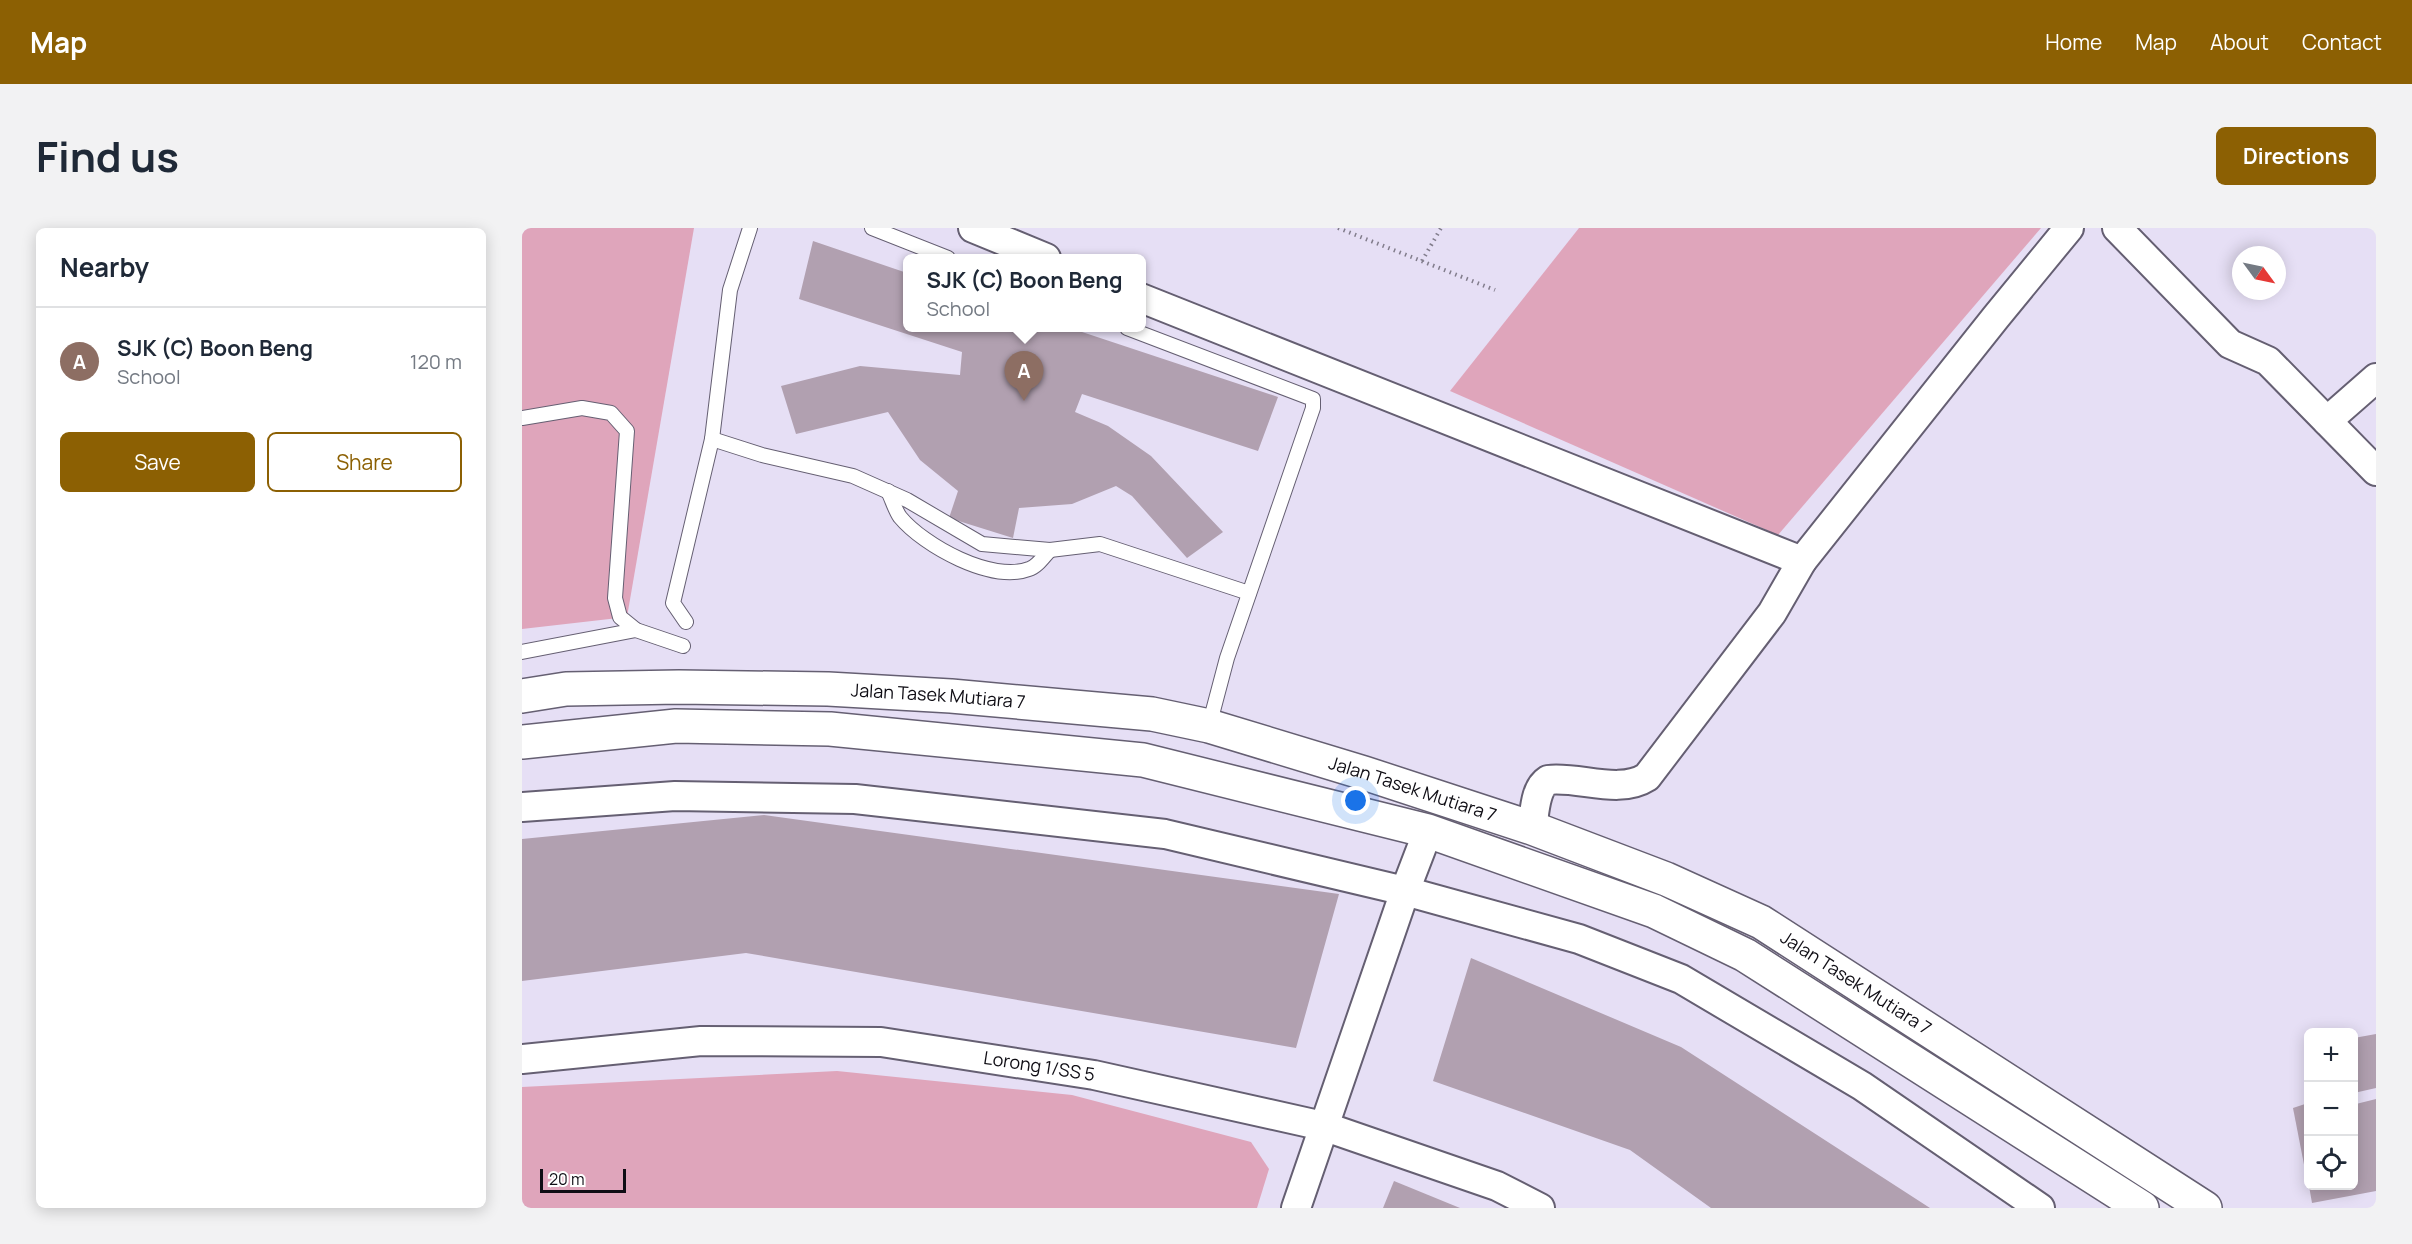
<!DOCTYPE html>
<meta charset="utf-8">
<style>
body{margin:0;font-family:Manrope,sans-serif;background:#f2f2f3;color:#1f2937}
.controls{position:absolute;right:18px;bottom:18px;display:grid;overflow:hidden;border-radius:9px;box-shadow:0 3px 15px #0003}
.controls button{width:54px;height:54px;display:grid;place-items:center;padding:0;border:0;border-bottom:2px solid #e0e1e3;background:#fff;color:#1f2937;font:30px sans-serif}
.compass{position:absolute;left:1710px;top:18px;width:54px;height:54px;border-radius:50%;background:#fff;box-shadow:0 3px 15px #0003;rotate:123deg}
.scale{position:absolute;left:18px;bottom:15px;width:86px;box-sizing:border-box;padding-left:6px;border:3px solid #0f0d14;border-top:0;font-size:16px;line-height:21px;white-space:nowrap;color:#0f0d14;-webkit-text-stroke:4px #fff;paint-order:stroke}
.you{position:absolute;left:834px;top:573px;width:21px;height:21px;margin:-15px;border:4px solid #fff;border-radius:50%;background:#1a73e8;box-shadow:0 0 0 9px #1a73e833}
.badge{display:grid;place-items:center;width:39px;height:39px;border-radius:50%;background:#8c6003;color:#fff;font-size:20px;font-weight:700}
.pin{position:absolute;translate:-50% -50px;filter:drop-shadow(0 2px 3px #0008)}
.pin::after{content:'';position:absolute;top:32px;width:21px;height:18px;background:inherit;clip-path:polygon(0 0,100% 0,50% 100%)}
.popup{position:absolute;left:381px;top:26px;width:243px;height:78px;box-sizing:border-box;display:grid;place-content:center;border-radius:9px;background:#fff;filter:drop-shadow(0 2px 4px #0005);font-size:20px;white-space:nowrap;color:#747a83}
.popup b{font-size:22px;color:#1f2937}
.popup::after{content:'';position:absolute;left:50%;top:100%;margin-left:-12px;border:12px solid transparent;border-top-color:#fff}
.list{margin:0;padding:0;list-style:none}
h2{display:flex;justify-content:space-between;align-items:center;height:78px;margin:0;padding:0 24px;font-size:26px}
h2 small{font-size:20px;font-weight:400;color:#747a83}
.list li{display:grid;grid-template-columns:39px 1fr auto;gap:18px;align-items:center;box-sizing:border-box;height:108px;padding:0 24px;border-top:2px solid #e0e1e3}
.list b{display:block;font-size:22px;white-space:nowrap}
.list p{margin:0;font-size:20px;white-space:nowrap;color:#747a83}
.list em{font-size:20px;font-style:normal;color:#747a83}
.actions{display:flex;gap:12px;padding:18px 24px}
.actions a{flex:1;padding:14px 0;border:2px solid #8c6003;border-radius:9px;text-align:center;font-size:21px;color:#8c6003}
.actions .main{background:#8c6003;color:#fff}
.icon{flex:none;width:33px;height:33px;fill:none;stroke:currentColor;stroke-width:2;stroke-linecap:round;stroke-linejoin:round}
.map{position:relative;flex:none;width:1854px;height:980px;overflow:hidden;border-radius:9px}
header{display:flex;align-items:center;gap:36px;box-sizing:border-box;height:84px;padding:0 30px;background:#8c6003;color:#fff}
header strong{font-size:28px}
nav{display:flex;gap:33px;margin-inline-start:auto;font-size:21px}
.intro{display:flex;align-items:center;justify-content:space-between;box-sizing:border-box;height:144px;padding:0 36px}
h1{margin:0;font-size:42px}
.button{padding:15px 27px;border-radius:9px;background:#8c6003;color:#fff;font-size:21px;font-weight:700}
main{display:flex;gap:36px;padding:0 36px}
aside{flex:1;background:#fff;border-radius:9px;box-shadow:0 3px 15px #0003}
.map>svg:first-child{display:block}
.green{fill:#dfa5bb}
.building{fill:#b1a0b0}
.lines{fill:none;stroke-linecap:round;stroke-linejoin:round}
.lane-casing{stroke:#655f72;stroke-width:16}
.street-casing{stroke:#655f72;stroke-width:32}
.secondary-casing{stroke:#655f72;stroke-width:36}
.path{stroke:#827d8c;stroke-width:4;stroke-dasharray:1.5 4.5;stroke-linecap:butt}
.lane{stroke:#fff;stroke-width:14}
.street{stroke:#fff;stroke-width:28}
.secondary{stroke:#fff;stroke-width:33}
.labels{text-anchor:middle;stroke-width:4.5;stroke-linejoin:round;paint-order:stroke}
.street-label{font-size:18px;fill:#0f0d14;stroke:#fff}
</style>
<header>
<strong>Map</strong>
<nav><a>Home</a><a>Map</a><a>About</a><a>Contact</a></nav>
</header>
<div class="intro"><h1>Find us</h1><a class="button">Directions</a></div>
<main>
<aside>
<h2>Nearby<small></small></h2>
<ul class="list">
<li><span class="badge" style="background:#8d6e63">A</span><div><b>SJK (C) Boon Beng</b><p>School</p></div><em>120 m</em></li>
</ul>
<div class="actions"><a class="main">Save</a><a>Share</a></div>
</aside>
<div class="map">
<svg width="1854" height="980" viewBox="0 0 1854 980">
<rect width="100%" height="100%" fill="#e6dff5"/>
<g class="green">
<polygon points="0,0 172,0 105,389 0,401"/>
<polygon points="1057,0 1519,0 1256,307 928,163"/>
<polygon points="315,843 550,867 729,914 747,941 735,980 0,980 0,859"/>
</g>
<g class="building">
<polygon points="291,13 385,45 385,100 548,100 756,169 736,223 560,166 553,184 586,198 629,228 701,304 665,330 610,268 594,258 550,276 497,280 491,310 427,290 436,263 398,232 366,184 274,206 259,158 338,138 438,147 440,124 277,71"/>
<polygon points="242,587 817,666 774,820 224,725 0,753 0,611"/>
<polygon points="949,730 1159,819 1408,980 1189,980 1108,922 911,853"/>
<polygon points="1854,806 1854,860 1832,865 1832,810"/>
<polygon points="1832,869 1833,869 1834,876 1854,871 1854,963 1790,975 1787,958 1832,958"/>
<polygon points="1786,875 1786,951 1785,952 1771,880"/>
<polygon points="872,953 938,980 861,980"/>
</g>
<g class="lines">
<g class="lane-casing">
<g id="lane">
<polyline points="350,0 426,30"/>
<polyline points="605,100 791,171 791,180 705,430 687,498"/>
<polyline points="0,190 60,180 89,185 105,203 93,370 98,389 114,402 161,418"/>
<polyline points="190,211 240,227 331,248 385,272 460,316 528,322 578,316 727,365"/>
<path d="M 366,263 C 370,271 373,282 378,289 C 402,318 470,355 507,341 C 515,339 522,328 528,322"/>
<polyline points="164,394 151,375 190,211 208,62 228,0"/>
<polyline points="0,424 114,402"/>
</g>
</g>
<g class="street-casing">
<g id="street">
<polyline points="451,0 524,30"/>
<polyline points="1595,0 1708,116 1746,133 1854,243"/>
<polyline points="619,70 1280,333 1474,89 1547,0"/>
<polyline points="1805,193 1854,150"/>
<polyline points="0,579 153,568 333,571 643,606 883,663 1057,711 1159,751 1340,858 1518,980"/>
<path d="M 1010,600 C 1013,586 1012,561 1026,552 C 1057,548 1097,567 1125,549 L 1250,385 L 1280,333"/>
<path id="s1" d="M 0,831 L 179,813 L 359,814 L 572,847 L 801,898 L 975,958 L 1018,980"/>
<polyline points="774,980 883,663 906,603"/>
</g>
</g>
<g class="secondary-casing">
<g id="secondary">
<path id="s2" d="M 0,468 L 44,461 L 157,459 L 306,461 L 429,468 L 630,486 L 687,498 L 842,545 L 1010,600 L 1144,651 L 1239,694 L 1683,980"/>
<polyline points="0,514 154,498 308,501 621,532 906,603 1132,683 1223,727 1620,980"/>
</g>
</g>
<g class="path">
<polyline points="816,0 973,62"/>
<polyline points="900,33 919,0"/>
</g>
<use href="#lane" class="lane"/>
<use href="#street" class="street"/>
<use href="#secondary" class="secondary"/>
</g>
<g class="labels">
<g class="street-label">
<text dy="6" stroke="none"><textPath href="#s2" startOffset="417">Jalan Tasek Mutiara 7</textPath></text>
<text dy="6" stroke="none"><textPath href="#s2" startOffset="903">Jalan Tasek Mutiara 7</textPath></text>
<text dy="6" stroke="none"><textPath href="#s2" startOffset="1389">Jalan Tasek Mutiara 7</textPath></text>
<text dy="6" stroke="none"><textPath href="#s1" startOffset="520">Lorong 1/SS 5</textPath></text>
</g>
</g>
</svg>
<div class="controls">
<button>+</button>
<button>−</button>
<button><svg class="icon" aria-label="locate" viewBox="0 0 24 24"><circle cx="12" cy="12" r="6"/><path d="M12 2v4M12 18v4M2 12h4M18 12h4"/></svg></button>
</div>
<svg class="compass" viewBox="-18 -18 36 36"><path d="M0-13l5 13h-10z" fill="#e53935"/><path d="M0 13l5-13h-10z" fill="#747a83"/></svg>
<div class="scale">20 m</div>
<div class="you"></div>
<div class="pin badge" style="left:502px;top:173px;background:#8d6e63">A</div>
<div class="popup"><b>SJK (C) Boon Beng</b>School</div>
</div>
</main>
